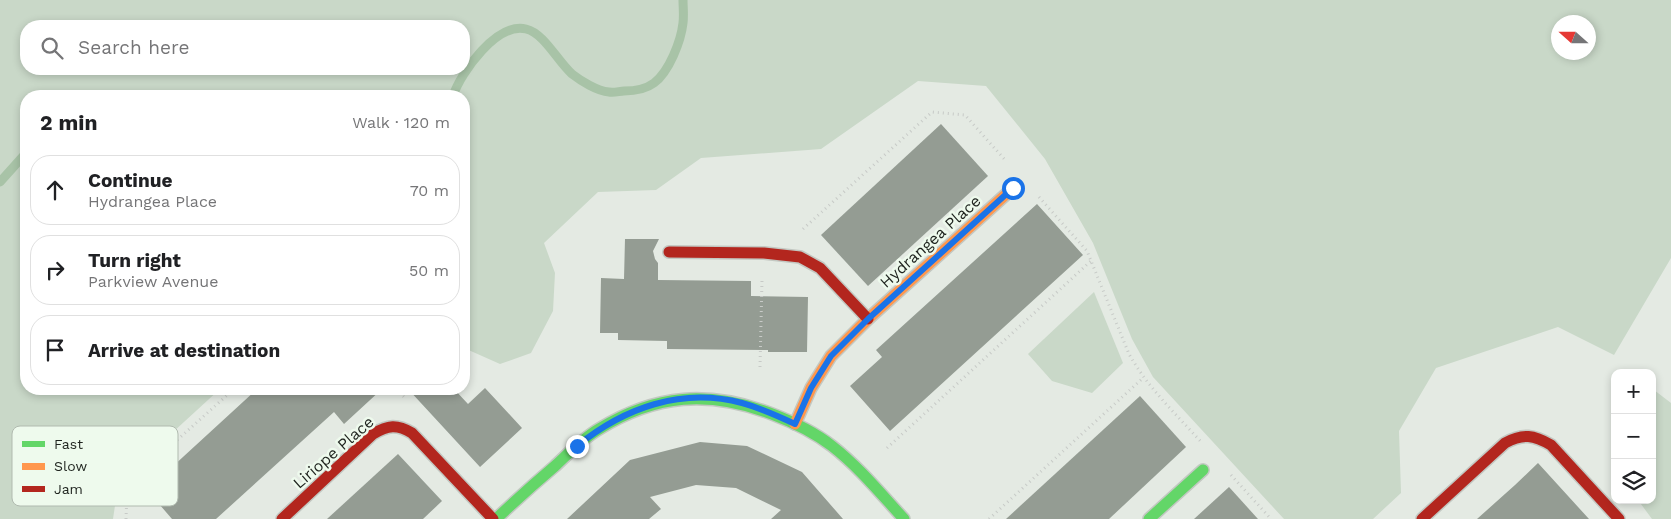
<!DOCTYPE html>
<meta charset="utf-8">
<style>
body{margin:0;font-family:"Work Sans",sans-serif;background:#f2f2f2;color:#202124}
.controls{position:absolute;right:15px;bottom:15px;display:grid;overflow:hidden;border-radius:10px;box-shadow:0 2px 8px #0003}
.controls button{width:45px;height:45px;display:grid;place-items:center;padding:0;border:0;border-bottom:1px solid #e0e0e0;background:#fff;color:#202124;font:25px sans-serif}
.compass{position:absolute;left:1551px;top:15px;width:45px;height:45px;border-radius:50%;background:#fff;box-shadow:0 2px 8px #0003;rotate:291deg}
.stop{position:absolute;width:15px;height:15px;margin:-11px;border:4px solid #1a73e8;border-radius:50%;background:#fff}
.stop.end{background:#1a73e8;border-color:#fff;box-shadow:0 1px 5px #0008}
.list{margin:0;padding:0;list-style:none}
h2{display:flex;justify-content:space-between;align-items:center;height:65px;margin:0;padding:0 20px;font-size:21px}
h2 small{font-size:16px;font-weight:400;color:#757577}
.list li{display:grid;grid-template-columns:32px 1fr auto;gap:15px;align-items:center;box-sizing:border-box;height:70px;margin:0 10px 10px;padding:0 10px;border:1px solid #e0e0e0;border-radius:20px}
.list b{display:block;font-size:19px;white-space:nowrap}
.list p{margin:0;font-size:16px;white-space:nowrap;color:#757577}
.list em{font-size:16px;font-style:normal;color:#757577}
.icon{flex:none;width:28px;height:28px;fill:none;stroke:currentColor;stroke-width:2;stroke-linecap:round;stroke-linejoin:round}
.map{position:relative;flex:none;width:1671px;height:519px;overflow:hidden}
.search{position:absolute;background:#fff;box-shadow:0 2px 8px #0003;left:20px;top:20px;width:450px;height:55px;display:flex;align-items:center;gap:12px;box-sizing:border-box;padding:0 18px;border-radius:20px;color:#757577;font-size:19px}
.panel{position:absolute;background:#fff;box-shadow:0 2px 8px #0003;left:20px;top:90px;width:450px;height:305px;border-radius:20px}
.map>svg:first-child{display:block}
.green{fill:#c9d8c8;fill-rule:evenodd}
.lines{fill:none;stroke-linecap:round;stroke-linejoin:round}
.stream{stroke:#a8c3a7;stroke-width:9}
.building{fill:#949c93}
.fast-casing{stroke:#c3c8c2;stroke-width:14}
.slow-casing{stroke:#c3c8c2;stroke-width:14}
.jam-casing{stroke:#c3c8c2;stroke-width:14}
.path{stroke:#c7cac7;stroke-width:3;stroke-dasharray:1 4;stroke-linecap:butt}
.fast{stroke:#63d668;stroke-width:11}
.slow{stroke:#ff974d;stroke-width:11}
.jam{stroke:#b3261e;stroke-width:11}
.route{stroke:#1a73e8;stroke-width:6}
.labels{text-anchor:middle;stroke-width:5;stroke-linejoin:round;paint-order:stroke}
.street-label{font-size:16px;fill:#1e231e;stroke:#eefaed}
.key{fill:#eefaed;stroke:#b0baaf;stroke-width:1}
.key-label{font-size:14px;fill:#1e231e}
</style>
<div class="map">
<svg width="1671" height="519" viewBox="0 0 1671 519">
<rect width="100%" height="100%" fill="#e4eae3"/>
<g class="green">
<path d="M 0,0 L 1671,0 L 1671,258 L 1614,355 L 1558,327 L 1436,368 L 1399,431 L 1401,493 L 1373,519 L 1284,519 L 1153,377 L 1132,339 L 1093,243 L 1045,159 L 986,86 L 918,81 L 821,149 L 701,158 L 656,190 L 598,192 L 544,243 L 555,273 L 553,311 L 531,353 L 500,364 L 464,348 L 464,96 L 26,96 L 26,389 L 220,389 L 125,476 L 117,492 L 113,519 L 0,519 ZM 1558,22 L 1588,22 L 1588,52 L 1558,52 ZM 464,26 L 464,69 L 26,69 L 26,26 Z"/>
<polygon points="1094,292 1123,363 1092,393 1052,381 1028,354"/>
<polygon points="1654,390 1671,403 1671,519 1652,519 1638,500 1652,500 1652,391"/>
</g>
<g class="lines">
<g class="stream">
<path d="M 453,96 C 461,72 497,22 526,29 C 544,33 558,62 572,74 C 581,81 597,91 609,92 C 614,93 620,91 624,91 C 634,91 646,89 654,83 C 669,72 681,41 683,23 C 684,15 683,7 683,0"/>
<polyline points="0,182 26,153"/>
</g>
</g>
<g class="building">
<polygon points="941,124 988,176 868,286 821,235"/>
<polygon points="1037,204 1083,255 890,431 850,386 882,357 876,350"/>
<polygon points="625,239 659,239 653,251 655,259 658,263 658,280 751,281 751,296 808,297 807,352 768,352 768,350 667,349 667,341 618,340 618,333 600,333 601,278 624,279"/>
<polygon points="485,388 522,428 480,467 408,389 454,389 468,404"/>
<polygon points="257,389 382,389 344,424 334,412 216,519 172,519 147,490"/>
<polygon points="1140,396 1186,447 1109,519 1006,519"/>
<polygon points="700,442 747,446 802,472 843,519 771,519 781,510 736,488 696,485 650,497 661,509 649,519 567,519 630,460"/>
<polygon points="398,454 442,501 423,519 327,519"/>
<polygon points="1538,463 1589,519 1477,519 1515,485"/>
<polygon points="1229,487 1258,519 1194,519"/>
</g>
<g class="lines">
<g class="fast-casing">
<g id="fast">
<path d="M 496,519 C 515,501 535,483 555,466 C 569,453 582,439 599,429 C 656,394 709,390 772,414 C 793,422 814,432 832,446 C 859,467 881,494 904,519"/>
<polyline points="1149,519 1203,470"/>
</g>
</g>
<g class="slow-casing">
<polyline id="slow" points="795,424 811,388 831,356 868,319 1013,188"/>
</g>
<g class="jam-casing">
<g id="jam">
<polyline points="669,252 764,253 800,257 820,268 868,319"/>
<path d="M 282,519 L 373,434 C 388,425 397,424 412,433 L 493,519"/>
<path d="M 1422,519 L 1505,443 C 1523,433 1534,435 1551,445 L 1619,519"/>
</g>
</g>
<g class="path">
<path d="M 1039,197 L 1087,251 L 1129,354 C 1148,388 1176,414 1202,443"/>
<polyline points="803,229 932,112 965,115 1006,161"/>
<polyline points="760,367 762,280"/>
<polyline points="396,389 405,398"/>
<polyline points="887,448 1092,260"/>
<polyline points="1231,475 1271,519"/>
<polyline points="126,519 127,492 137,476 234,389"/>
<polyline points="989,519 1143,378"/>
</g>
<use href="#fast" class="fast"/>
<use href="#slow" class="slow"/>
<use href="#jam" class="jam"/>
</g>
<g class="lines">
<path class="route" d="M 577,446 C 624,408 681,387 742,403 C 760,408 778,416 795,424 L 811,388 L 831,356 L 868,319 L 1013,188"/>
</g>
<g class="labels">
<g class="street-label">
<text transform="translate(930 241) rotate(-42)" y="6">Hydrangea Place</text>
<text transform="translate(333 452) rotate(-41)" y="6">Liriope Place</text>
</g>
</g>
<rect x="12" y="426" width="166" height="80" rx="8" class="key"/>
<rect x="22" y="441" width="23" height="6" fill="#63d668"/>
<rect x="22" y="463" width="23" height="7" fill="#ff974d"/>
<rect x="22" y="486" width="23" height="6" fill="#b3261e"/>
<g class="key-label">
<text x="54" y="449">Fast</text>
<text x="54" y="471">Slow</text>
<text x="54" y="494">Jam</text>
</g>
</svg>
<div class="controls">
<button>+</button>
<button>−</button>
<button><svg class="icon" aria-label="layers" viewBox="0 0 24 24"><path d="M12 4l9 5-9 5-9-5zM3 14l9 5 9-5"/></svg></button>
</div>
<svg class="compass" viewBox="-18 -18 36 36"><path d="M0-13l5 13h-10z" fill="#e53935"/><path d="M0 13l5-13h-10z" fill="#757577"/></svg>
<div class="stop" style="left:1013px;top:188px"></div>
<div class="stop end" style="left:577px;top:446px"></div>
<div class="search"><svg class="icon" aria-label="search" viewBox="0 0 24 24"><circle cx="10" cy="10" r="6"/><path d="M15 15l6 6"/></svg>Search here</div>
<section class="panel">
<h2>2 min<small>Walk · 120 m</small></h2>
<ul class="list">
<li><svg class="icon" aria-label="ahead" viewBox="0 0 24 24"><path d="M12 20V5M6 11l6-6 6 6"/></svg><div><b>Continue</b><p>Hydrangea Place</p></div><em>70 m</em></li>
<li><svg class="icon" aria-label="right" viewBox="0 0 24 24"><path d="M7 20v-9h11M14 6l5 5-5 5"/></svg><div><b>Turn right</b><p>Parkview Avenue</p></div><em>50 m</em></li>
<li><svg class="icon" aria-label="arrive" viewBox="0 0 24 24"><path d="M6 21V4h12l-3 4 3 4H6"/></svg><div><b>Arrive at destination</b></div></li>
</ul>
</section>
</div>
